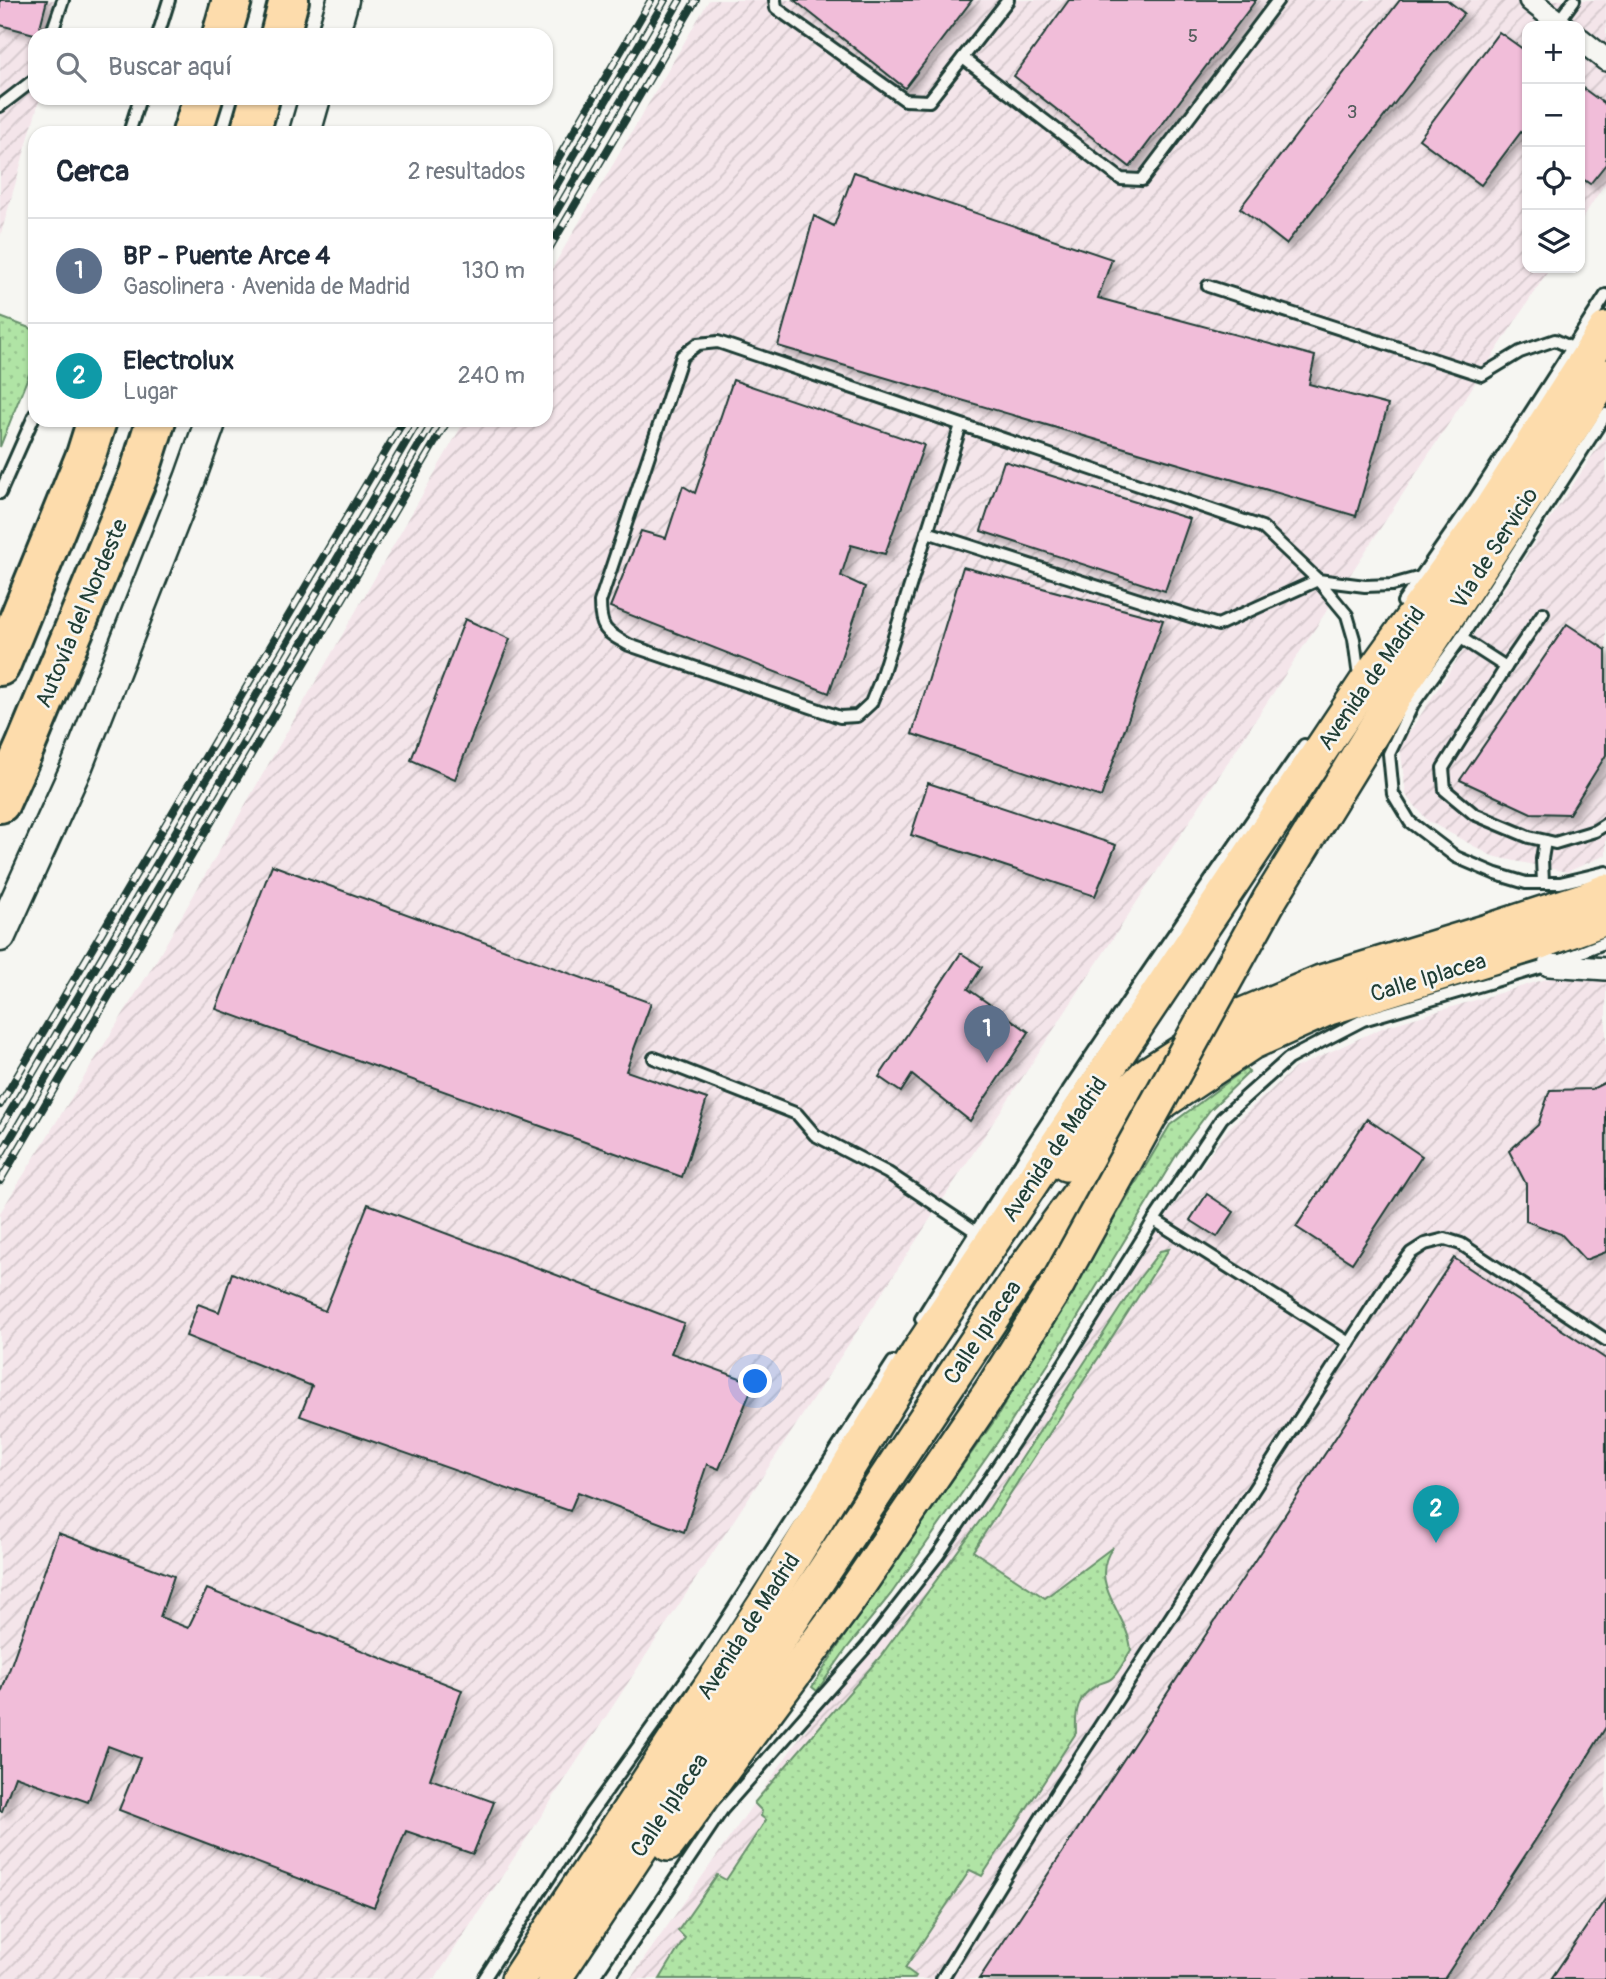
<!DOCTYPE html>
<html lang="es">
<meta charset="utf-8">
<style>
body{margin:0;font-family:Pangolin,sans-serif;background:#f2f2f3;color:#1f2937}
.controls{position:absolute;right:21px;top:21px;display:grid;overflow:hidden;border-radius:14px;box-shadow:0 2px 5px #0004}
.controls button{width:63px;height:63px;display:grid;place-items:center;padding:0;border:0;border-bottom:2px solid #e0e1e3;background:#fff;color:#1f2937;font:35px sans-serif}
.you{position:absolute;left:756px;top:1382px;width:24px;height:24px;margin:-18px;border:5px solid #fff;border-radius:50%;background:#1a73e8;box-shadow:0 0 0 10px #1a73e833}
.badge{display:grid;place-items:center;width:46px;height:46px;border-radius:50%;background:#1f3d34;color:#fff;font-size:23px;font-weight:700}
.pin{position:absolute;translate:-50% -58px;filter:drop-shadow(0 2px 4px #0008)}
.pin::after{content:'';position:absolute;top:37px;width:24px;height:21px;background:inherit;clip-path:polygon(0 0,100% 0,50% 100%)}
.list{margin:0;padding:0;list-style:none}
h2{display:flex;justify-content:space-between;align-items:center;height:91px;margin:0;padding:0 28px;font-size:30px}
h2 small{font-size:23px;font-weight:400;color:#747a83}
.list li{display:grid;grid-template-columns:46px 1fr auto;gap:21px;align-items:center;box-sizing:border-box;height:105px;padding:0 28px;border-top:2px solid #e0e1e3}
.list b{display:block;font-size:26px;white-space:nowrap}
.list p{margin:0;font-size:23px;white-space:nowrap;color:#747a83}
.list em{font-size:23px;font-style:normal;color:#747a83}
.icon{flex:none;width:38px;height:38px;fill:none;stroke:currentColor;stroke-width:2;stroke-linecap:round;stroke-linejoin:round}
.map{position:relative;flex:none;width:1606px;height:1979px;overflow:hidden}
.search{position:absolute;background:#fff;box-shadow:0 2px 5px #0004;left:28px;top:28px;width:525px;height:77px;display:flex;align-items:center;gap:18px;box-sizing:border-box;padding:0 24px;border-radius:21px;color:#747a83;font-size:26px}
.panel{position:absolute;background:#fff;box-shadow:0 2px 5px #0004;left:28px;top:126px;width:525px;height:301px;border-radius:21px}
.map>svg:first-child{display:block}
.industrial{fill:url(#industrial-furrows)}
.grass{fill:url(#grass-dots);stroke:#68906c;stroke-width:2}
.building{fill:#f1bdd9;stroke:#1f3d34;stroke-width:2;filter:url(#shadow)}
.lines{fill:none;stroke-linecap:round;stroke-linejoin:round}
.lane-casing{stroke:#1f3d34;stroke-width:16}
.street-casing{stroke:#1f3d34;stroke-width:26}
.secondary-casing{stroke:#1f3d34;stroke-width:35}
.primary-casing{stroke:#1f3d34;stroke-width:38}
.highway-casing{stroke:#1f3d34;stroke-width:44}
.lane{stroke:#f6f6f2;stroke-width:10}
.street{stroke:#f6f6f2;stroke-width:21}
.secondary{stroke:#f6f6f2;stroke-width:30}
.primary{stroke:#fddcac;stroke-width:33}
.highway{stroke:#fddcac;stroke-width:38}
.rail-casing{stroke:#1f3d34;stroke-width:8}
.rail{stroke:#f6f6f2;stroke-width:5;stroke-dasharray:16;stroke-linecap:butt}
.primary-bridge-casing{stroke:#1f3d34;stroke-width:38;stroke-linecap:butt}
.primary-bridge{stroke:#fddcac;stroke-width:33}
.labels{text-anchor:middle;stroke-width:5;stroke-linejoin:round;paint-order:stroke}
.number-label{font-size:19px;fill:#545d5d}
.street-label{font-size:23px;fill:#1f3d34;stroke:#f6f6f2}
</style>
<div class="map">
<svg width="1606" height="1979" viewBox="0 0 1606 1979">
<defs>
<pattern id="industrial-furrows" width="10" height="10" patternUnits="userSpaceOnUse" patternTransform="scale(1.75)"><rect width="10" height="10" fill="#f4e5ea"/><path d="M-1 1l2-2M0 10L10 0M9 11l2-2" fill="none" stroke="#d1c5c9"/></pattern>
<pattern id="grass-dots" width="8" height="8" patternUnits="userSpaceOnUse" patternTransform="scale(1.75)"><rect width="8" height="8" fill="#b0e4a5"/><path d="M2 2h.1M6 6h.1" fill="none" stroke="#97c48f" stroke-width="1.8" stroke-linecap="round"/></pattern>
<filter id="shadow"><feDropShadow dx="6" dy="6" stdDeviation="3.5" flood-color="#0004"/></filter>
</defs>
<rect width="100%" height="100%" fill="#f6f6f2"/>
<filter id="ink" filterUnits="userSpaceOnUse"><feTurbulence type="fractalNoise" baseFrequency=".0143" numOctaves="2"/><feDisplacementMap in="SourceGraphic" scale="14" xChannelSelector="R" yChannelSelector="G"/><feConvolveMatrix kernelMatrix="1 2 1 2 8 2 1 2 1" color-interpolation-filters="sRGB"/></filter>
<g filter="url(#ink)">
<g class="industrial">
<polygon points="0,0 68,0 58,35 35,35 35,98 40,98 0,237"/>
<polygon points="709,0 1606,0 1606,182 1580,222 1580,26 1527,26 1527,268 1550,268 435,1979 0,1979 0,1213 156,961 465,420 546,420 546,279"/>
<polygon points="1606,435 1606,855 1567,872 1492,856 1428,821 1406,795 1400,746"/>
<polygon points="1557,976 1606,978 1606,1979 630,1979 1228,1129 1295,1068 1384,1027"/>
</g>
<g class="grass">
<polygon points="0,317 35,330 35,359 0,447"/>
<polygon points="1245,1069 1249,1072 1210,1110 1177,1154 1070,1330 1008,1427 891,1594 847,1648 817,1691 812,1687 873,1592 997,1417 1170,1125"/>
<path d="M 1169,1249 L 973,1551 L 1045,1598 L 1113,1547 C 1086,1584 1128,1613 1131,1650 C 1125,1659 1120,1671 1112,1678 C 1108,1682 1102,1682 1097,1685 C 1077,1696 1075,1712 1076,1733 L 982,1876 L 970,1870 L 905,1968 L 916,1976 L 914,1979 L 660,1979 L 685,1938 L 678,1931 L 717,1875 L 726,1880 L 766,1820 L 761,1816 L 762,1811 L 754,1803 L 880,1657 L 990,1507 L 1141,1276 L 1160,1251 Z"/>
</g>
<g class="building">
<polygon points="0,0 47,0 38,35 0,25"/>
<polygon points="794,0 972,0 905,88"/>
<polygon points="1069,0 1256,0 1130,167 1014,76"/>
<polygon points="1400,0 1447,0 1464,13 1286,244 1240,208"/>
<polygon points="1499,32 1527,52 1527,137 1521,132 1481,185 1419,139"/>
<polygon points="1580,86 1606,105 1606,164 1590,184 1580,177"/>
<polygon points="854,172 1112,259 1098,298 1315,356 1309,384 1388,405 1356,516 778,346 814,216 834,226"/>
<polygon points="733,380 924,445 885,554 851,545 841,576 865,587 829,693 610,607 641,531 666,538 683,486 695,493"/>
<polygon points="1004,461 1190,519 1165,591 981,531"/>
<polygon points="963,567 1163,620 1101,797 912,734"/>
<polygon points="465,619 510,639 455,779 411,760"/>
<polygon points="1567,624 1606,650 1606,755 1569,814 1531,813 1460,780"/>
<polygon points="928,783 1116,845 1095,896 911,835"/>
<polygon points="272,865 651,1003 626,1071 707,1099 682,1177 216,1009"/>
<polygon points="961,953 982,967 968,989 1029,1032 970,1121 912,1075 901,1092 879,1077"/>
<polygon points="1606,1082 1606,1252 1585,1260 1561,1234 1526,1221 1526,1184 1509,1151 1538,1125 1550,1090 1592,1089"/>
<polygon points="1367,1119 1422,1156 1352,1263 1296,1227"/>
<polygon points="1207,1194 1234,1212 1217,1237 1190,1220"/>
<polygon points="368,1204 684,1323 671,1353 754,1383 719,1469 707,1464 684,1532 578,1492 570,1511 300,1416 312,1386 186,1336 198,1304 219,1312 232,1273 325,1311"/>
<polygon points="1454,1258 1606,1359 1606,1727 1553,1813 1444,1979 979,1979"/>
<polygon points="58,1533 174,1576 160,1617 188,1628 207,1589 462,1690 430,1779 494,1802 473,1854 406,1831 374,1907 119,1810 140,1758 108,1746 88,1802 15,1776 2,1811 0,1811 0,1696"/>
<polygon points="1606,1898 1606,1979 1551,1979"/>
</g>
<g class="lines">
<g class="lane-casing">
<g id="lane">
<polyline points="775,0 776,8 905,100 929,101 1008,0"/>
<polyline points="1558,22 1574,0"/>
<polyline points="51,35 63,0"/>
<polyline points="158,35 169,0"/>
<polyline points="963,58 1121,179 1142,180 1278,0"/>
<polyline points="0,106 35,79"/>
<polyline points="129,133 140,98"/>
<polyline points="1208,286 1482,375 1520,352 1555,340 1572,348"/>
<polyline points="1606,414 1461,638 1413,704 1389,754 1393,794 1410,822 1456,857 1496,874 1526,883 1560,883 1606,872"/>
<polyline points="0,493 35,414"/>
<path d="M 927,532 L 1218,625 L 1318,580 L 1262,527 L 718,342 L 698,344 L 682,356 L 600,602 C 600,630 606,632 629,645 L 840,717 L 857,716 L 871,703 L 880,681 L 961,425"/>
<polyline points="1403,602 1474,500 1606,295"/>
<polyline points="1461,638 1506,667 1443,768 1445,790 1474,814 1529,837 1555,843 1595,831 1606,824"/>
<polyline points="1506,667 1543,613"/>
<polyline points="1358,669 1354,639 1347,615 1318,580 1365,586 1392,585 1421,577"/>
<polyline points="1543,883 1542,859 1545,841"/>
<polyline points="654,1058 797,1114 815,1135 888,1173 975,1231"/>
<path d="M 921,1319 C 1042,1123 1173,934 1304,745"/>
<polyline points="1349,1343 1389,1281 1411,1253 1425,1244 1445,1239 1461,1244 1606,1340"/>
<polyline points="484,1979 590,1814 703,1656 893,1362"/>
<polyline points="608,1979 722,1810 867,1646 938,1555 1022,1430 1154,1220 1222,1118 1288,1059 1363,1020 1549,965 1606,942"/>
<polyline points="942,1979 1057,1792 1349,1343 1154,1220"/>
</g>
</g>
<g class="street-casing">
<g id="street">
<polyline points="1530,0 1563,26"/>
<polyline points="1580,39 1606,60"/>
<polyline points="1549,965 1606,969"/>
</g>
</g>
<g class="secondary-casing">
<g id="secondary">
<polyline points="333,35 343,0"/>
<polyline points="305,133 315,98"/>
<polyline points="0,936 77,766 190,479 211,420"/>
</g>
</g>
<g class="primary-casing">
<g id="primary">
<polyline points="1270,899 1396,694 1606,376"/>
<polyline points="1066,1164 1078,1146 1146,1075 1233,1019 1321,982 1488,931 1586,899 1606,891"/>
<polyline points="668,1844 848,1601 991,1391 1057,1285"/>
<polyline points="518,1979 766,1602 923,1345 1371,675 1490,510 1606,329"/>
<polyline points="554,1979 1025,1268 1098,1168 1164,1101 1251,1043 1329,1008 1540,942 1606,918"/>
</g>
</g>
<g class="highway-casing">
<g id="highway">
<polyline points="222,35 232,0"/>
<polyline points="280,35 289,0"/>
<polyline points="192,133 203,98"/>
<polyline points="250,133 260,98"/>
<polyline points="0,666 86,455 97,420"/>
<polyline points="0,803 25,747 139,474 156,420"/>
</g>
</g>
<use href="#lane" class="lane"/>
<use href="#street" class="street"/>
<use href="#secondary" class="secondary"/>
<use href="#primary" class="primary"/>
<use href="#highway" class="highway"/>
<g class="rail-casing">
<g id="rail">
<polyline points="546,179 651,0"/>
<polyline points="546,203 665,0"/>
<polyline points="546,229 680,0"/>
<polyline points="546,254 696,0"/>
<polyline points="0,1105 404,420"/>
<polyline points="0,1129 419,420"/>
<polyline points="0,1156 434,420"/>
<polyline points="0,1181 448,420"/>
</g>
</g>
<use href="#rail" class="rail"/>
<g class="primary-bridge-casing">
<polyline id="primary-bridge" points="1057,1285 1270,899"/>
</g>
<use href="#primary-bridge" class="primary-bridge"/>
</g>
</g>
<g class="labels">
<g class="number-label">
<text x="1193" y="42">5</text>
<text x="1352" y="118">3</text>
</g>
<g class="street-label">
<text transform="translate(1494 548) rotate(-57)" y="8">Vía de Servicio</text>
<text transform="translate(81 613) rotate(-67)" y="8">Autovía del Nordeste</text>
<text transform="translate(1371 678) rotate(-55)" y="8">Avenida de Madrid</text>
<text transform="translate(1428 977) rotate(-17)" y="8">Calle Iplacea</text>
<text transform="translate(1054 1149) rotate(-56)" y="8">Avenida de Madrid</text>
<text transform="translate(982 1332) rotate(-56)" y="8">Calle Iplacea</text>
<text transform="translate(748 1626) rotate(-57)" y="8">Avenida de Madrid</text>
<text transform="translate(669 1805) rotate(-56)" y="8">Calle Iplacea</text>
</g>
</g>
</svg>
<div class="controls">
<button>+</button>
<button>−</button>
<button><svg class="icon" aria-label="locate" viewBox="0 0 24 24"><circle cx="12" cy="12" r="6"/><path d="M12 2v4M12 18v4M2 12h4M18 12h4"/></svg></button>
<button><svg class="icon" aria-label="layers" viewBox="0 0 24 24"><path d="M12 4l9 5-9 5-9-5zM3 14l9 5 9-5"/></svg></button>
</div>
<div class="you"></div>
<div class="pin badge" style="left:987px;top:1063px;background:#5c6f8a">1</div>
<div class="pin badge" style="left:1436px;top:1543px;background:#0f9aa8">2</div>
<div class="search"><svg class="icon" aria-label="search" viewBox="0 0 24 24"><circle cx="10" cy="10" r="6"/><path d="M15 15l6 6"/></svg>Buscar aquí</div>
<section class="panel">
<h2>Cerca<small>2 resultados</small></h2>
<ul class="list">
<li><span class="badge" style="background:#5c6f8a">1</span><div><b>BP - Puente Arce 4</b><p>Gasolinera · Avenida de Madrid</p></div><em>130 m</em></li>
<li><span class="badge" style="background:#0f9aa8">2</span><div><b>Electrolux</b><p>Lugar</p></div><em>240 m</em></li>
</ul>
</section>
</div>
